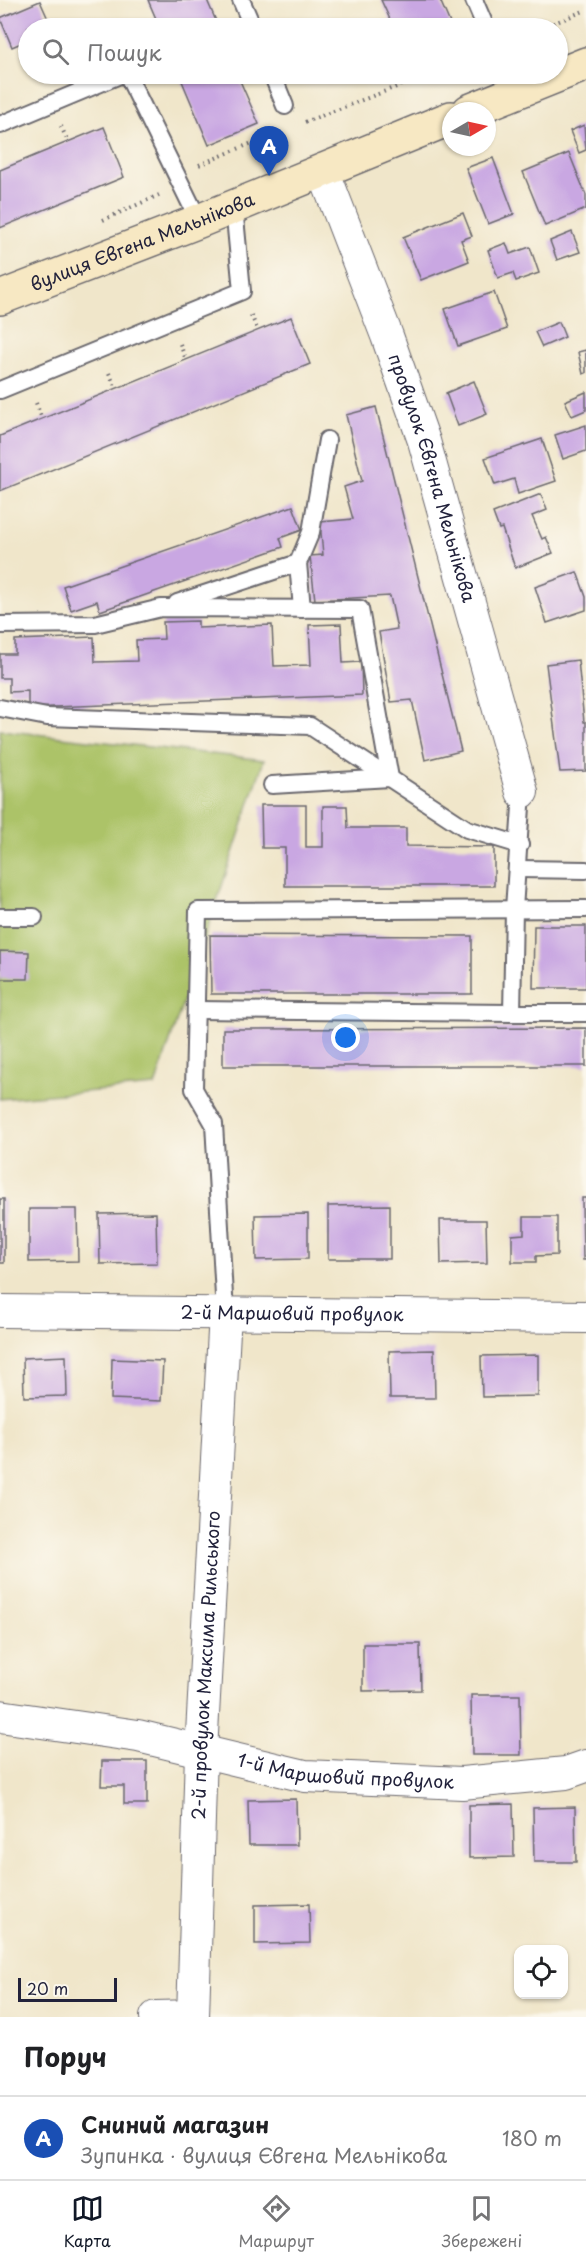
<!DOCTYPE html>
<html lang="uk">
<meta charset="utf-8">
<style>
body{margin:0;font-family:"Playpen Sans",sans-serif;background:#f6f6f6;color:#202124}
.controls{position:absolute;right:18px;bottom:18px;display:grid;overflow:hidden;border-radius:12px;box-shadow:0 2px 4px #0004}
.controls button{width:54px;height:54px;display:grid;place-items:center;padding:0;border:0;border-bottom:2px solid #e0e0e0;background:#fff;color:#202124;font:30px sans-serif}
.compass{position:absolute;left:442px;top:102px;width:54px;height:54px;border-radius:50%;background:#fff;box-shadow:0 2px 4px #0004;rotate:81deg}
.scale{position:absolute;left:18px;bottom:15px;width:99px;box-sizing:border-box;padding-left:6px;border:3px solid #22223b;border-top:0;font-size:16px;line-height:21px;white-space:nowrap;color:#22223b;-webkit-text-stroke:4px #fbf7ec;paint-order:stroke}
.you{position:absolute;left:346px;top:1038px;width:21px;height:21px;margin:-15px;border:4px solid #fff;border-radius:50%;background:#1a73e8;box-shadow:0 0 0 9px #1a73e833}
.badge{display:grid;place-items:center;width:39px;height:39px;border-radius:50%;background:#111827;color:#fff;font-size:20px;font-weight:700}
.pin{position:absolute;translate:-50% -50px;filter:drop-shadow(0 2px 3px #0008)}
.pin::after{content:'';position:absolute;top:32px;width:21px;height:18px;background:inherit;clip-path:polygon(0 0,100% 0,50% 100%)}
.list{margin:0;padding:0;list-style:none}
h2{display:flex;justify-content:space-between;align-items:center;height:78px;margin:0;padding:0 24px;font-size:26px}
h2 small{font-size:20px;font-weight:400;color:#757577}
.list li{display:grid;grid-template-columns:39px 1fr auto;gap:18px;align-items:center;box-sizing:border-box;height:84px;padding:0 24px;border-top:2px solid #e0e0e0}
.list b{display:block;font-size:22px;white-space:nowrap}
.list p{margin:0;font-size:20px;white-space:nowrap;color:#757577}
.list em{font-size:20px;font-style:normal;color:#757577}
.icon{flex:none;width:33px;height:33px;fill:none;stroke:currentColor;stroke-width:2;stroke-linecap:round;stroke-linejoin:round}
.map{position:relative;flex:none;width:586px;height:2017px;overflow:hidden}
.search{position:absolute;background:#fff;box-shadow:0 2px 4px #0004;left:18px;right:18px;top:18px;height:66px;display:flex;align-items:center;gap:15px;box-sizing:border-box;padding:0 21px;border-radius:33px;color:#757577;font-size:22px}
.sheet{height:162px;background:#fff}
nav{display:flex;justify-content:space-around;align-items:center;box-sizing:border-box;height:84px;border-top:2px solid #e0e0e0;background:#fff;font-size:16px;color:#757577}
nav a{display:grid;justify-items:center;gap:3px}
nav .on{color:#111827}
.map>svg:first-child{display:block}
.green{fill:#acc368;stroke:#677252;stroke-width:1.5}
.building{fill:#c9a7e2}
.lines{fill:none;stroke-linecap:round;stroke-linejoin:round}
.lane-casing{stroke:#6a676d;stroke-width:20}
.street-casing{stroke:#6a676d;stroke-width:34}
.secondary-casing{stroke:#6a676d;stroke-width:36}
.path{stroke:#6a676d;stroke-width:4;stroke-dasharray:1.5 4.5;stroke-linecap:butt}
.lane{stroke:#fff;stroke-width:16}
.street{stroke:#fff;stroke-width:32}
.secondary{stroke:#f7e8c3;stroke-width:33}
.labels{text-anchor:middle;stroke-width:4.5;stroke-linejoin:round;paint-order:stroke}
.street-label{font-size:18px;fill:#22223b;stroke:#fbf7ec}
</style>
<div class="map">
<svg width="586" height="2017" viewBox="0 0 586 2017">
<rect width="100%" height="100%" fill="#fbf7ec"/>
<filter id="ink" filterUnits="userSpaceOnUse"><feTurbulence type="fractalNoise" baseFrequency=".0167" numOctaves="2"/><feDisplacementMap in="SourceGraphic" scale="12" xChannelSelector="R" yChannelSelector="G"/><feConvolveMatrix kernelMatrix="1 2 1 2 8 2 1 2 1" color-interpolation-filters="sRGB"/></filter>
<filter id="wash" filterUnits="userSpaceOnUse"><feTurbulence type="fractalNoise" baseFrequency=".008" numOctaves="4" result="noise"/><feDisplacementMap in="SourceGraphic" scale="24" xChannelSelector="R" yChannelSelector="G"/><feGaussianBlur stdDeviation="1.35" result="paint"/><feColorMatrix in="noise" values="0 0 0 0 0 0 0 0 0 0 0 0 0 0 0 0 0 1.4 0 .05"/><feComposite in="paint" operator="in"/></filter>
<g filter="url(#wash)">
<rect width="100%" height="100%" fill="#f0e6ca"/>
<polygon class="green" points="0,730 264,760 155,1086 0,1099"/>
<g id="blocks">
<g class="building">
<polygon points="148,0 207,0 219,28 160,28"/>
<polygon points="381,0 440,0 452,28 394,28"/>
<polygon points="40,1 52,28 28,28 28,40 12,47 0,18"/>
<polygon points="179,74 237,74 259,124 209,145"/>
<polygon points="584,125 586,150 579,153 570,131"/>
<polygon points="104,127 124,177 0,228 0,170"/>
<polygon points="569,153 586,195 586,209 545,226 523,172"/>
<polygon points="493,158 514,214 488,224 466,168"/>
<polygon points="463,213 472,236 461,240 469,261 421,280 403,237"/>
<polygon points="572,232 580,252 557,260 550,241"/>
<polygon points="506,243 510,254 530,247 539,273 516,281 513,273 498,278 488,250"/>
<polygon points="494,292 507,329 458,346 445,309"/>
<polygon points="291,317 310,364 0,491 0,436"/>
<polygon points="559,322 565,337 542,347 535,332"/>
<polygon points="586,350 586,373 583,374 578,352"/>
<polygon points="474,381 487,414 458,426 446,393"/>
<polygon points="586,392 586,410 572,416 565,401"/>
<polygon points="376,407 461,751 425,760 412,700 391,702 379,632 397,629 390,596 315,600 310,556 323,555 320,522 353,519 344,487 362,481 346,415"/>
<polygon points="586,425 586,451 563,459 555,435"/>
<polygon points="542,439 556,481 518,494 514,479 495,485 485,458"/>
<polygon points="541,494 547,510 532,516 542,539 546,537 553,553 515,568 502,528 499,529 493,513"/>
<polygon points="293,506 302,530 280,538 283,547 100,611 97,601 71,610 63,586"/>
<polygon points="577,572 586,597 586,610 547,623 535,587"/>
<polygon points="198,621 198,628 272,625 274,666 311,665 309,625 341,624 343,663 361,662 362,695 28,708 28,691 9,692 9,678 0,678 0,654 15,654 15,640 94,637 95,662 137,661 136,640 164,639 163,622"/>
<polygon points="578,660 584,722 586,722 586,771 560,772 546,664"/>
<polygon points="261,805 306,805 306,847 323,847 323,806 347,806 348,828 406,828 406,846 494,847 494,886 285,886 285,848 262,848"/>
<polygon points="534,926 586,926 586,988 533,988"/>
<polygon points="210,935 472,936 472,994 211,994"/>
<polygon points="0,951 29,952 28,979 0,979"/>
<polygon points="586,1028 586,1066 223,1066 223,1029"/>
<polygon points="582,1198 586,1198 586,1260 583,1260"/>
<rect x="0" y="1199" width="4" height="64"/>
<polygon points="390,1205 390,1259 328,1259 328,1206"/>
<polygon points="29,1209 77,1209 78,1261 29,1262"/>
<polygon points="156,1213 157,1263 100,1264 99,1214"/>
<polygon points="308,1214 308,1259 256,1260 255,1215"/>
<polygon points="524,1217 557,1217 557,1255 536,1256 536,1262 512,1262 512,1235 524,1234"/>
<polygon points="440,1220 486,1220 487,1263 441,1264"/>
<polygon points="434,1350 435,1398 390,1398 389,1351"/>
<polygon points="538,1355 538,1396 482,1397 481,1356"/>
<polygon points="66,1356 67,1396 24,1397 23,1358"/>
<polygon points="112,1359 163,1361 161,1401 111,1399"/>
<polygon points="363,1644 420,1644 421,1690 363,1691"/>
<polygon points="471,1695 520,1695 521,1755 472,1755"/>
<polygon points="102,1761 147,1761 147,1804 124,1804 124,1786 101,1786"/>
<polygon points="296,1799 297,1845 249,1845 248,1800"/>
<polygon points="513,1804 514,1857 469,1858 469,1805"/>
<polygon points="575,1807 576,1862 534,1862 533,1808"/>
<polygon points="309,1904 310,1943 255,1944 255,1905"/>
</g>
</g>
</g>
<g filter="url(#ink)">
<use href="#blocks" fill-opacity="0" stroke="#6a676d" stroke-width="1.5"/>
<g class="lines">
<g class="lane-casing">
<g id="lane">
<polyline points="241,0 253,28"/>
<polyline points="474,0 486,28"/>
<polyline points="127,74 199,221"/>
<polyline points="272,74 285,106"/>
<polyline points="0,125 122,74"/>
<polyline points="0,390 242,291 234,207"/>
<polyline points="298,563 311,532 327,440"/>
<polyline points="177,603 298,563 302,609"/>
<polyline points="0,625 95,624 161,608 360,609 390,778 272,785"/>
<polyline points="0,708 47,717 310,726 467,829 520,845"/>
<polyline points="518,869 586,870"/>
<polyline points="0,917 34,917"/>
<polyline points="196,1010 512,1013 514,909 522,792"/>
<polyline points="512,1013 586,1013"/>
<polyline points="225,1313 214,1124 194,1089 198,911 586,909"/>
</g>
</g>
<g class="street-casing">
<g id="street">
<path id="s1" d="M 323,170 L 387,336 L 424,441 L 522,792"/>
<path id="s2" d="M 0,1311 L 586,1317"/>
<path id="s3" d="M 0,1716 L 138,1736 L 305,1776 L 462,1783 L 566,1773 L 586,1766"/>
<polyline points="156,2017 193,2016"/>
<path id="s4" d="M 193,2017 L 201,1752 L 225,1313"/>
</g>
</g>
<g class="secondary-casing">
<g id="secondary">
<polyline points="469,111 586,64"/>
<path id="s5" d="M 0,298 L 199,221 L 451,118"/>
</g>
</g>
<g class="path">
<polyline points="542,28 586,10"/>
<polyline points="305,122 430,74"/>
<polyline points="61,126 68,142"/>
<polyline points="199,165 281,131"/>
<polyline points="103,220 159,195"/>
<polyline points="251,315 258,331"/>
<polyline points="180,344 186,360"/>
<polyline points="109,373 116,388"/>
<polyline points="36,403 42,419"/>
</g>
<use href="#lane" class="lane"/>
<use href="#street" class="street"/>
<use href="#secondary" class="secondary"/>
</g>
</g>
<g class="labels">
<g class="street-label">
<text dy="6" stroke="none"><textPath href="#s5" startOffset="153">вулиця Євгена Мельнікова</textPath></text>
<text dy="6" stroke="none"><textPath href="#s1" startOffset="327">провулок Євгена Мельнікова</textPath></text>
<text dy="6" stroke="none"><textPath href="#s2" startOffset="292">2-й Маршовий провулок</textPath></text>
<text dy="6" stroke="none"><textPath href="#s4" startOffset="352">2-й провулок Максима Рильського</textPath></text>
<text dy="6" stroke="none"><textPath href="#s3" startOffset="351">1-й Маршовий провулок</textPath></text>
</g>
</g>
</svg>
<div class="controls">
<button><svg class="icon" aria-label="locate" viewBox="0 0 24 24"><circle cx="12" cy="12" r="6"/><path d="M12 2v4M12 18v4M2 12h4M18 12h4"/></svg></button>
</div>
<svg class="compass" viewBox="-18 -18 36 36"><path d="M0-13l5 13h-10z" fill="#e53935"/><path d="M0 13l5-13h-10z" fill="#757577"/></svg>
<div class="scale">20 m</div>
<div class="you"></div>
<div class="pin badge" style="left:269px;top:176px;background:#1a4fb4">A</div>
<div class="search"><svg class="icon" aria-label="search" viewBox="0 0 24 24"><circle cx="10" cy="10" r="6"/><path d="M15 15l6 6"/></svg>Пошук</div>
</div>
<section class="sheet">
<h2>Поруч<small></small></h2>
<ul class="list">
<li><span class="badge" style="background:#1a4fb4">A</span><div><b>Сниний магазин</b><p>Зупинка · вулиця Євгена Мельнікова</p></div><em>180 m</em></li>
</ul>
</section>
<nav>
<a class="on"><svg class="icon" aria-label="map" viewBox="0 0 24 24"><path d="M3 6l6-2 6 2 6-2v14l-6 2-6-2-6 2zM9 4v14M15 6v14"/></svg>Карта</a>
<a><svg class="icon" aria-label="directions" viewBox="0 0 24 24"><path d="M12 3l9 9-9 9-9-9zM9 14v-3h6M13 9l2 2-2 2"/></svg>Маршрут</a>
<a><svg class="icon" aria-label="saved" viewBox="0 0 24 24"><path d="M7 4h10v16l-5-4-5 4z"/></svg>Збережені</a>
</nav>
